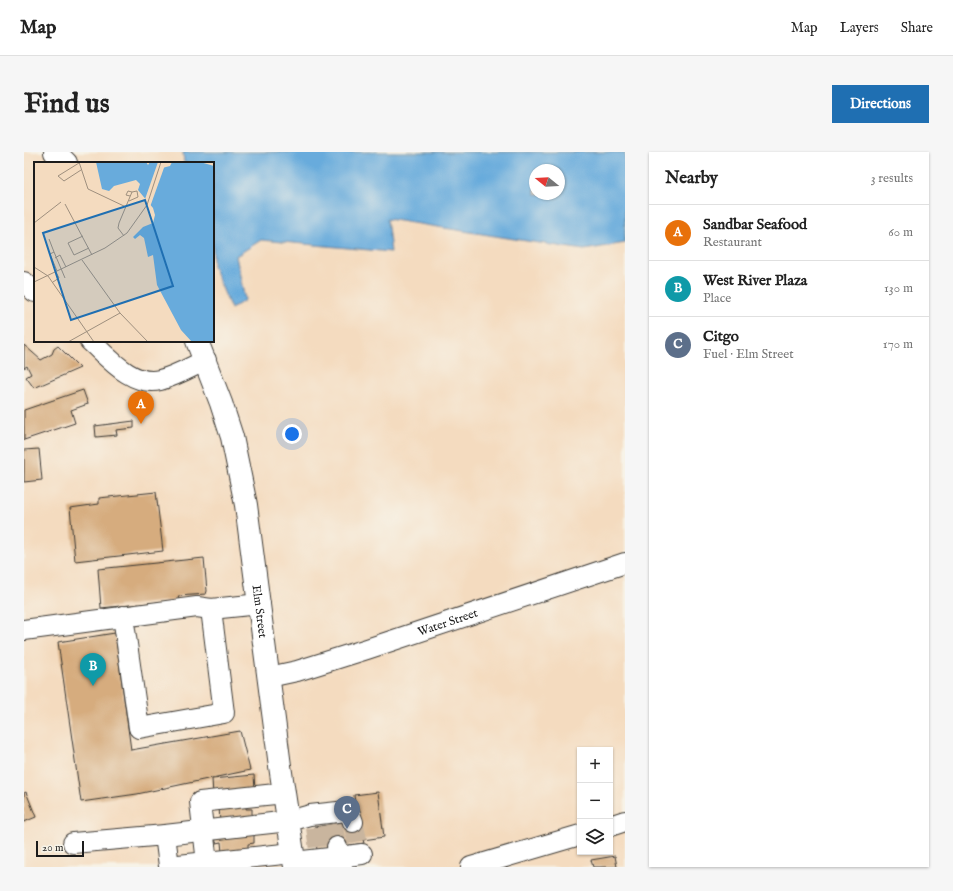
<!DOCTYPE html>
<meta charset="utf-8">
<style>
body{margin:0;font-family:"IM FELL English",serif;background:#f6f6f6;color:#222}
.controls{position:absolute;right:12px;bottom:12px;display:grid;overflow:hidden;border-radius:0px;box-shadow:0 1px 3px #0004}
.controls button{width:36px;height:36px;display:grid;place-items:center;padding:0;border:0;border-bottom:1px solid #e0e0e0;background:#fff;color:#222;font:20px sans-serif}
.compass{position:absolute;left:505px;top:12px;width:36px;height:36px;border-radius:50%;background:#fff;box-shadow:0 1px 3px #0004;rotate:288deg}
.scale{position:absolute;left:12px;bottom:10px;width:48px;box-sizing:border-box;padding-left:4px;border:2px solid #1c1c1c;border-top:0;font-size:11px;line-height:14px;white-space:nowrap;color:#1c1c1c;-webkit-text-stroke:3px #f7f3e8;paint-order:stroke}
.you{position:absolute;left:268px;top:282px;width:14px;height:14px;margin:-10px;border:3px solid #fff;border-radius:50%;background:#1a73e8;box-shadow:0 0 0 6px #1a73e833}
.badge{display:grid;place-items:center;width:26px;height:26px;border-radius:50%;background:#1f6fb2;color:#fff;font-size:13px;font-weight:700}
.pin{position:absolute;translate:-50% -33px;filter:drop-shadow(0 1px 2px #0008)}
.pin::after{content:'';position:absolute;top:21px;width:14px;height:12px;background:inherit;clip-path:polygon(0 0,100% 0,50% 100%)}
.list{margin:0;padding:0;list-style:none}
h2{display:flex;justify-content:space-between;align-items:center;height:52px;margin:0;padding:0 16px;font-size:17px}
h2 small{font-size:13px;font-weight:400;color:#767676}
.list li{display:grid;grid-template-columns:26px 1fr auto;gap:12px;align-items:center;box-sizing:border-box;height:56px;padding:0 16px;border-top:1px solid #e0e0e0}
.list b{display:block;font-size:15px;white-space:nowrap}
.list p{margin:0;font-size:13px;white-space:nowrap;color:#767676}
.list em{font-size:13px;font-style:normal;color:#767676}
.icon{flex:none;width:22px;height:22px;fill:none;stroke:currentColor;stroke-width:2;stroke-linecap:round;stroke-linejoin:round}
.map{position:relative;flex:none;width:601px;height:715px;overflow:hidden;border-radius:0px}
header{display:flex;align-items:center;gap:24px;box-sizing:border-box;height:56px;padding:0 20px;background:#fff;border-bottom:1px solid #e0e0e0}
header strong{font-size:19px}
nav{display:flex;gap:22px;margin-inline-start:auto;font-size:14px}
.intro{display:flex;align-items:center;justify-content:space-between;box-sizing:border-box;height:96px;padding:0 24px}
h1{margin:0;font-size:28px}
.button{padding:10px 18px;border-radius:0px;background:#1f6fb2;color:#fff;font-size:14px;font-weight:700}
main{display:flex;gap:24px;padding:0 24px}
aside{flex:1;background:#fff;border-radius:0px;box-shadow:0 1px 3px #0004}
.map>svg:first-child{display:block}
.water{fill:#68abdc;stroke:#42647c;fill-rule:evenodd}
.building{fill:#d6ac7e}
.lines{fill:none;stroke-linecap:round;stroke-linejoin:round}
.minor-tunnel{stroke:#c9b59e;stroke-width:20;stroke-dasharray:20 10;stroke-linecap:butt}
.minor-casing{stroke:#3c3934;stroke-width:22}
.major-casing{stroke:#3c3934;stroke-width:24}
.minor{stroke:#fff;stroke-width:20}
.major{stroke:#fff;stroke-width:22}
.labels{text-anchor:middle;stroke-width:3;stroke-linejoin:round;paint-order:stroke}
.street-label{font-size:12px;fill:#1c1c1c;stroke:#f7f3e8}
.inset-road{fill:none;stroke:#9e8f7e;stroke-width:1}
.view{fill:#1f6fb2;fill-opacity:0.15;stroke:#1f6fb2;stroke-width:2}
.inset-edge{fill:none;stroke:#1c1c1c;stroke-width:2}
</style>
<header>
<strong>Map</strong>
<nav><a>Map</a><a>Layers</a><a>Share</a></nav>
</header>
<div class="intro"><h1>Find us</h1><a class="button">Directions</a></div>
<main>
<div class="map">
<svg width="601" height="715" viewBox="0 0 601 715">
<rect width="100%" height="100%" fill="#f7f3e8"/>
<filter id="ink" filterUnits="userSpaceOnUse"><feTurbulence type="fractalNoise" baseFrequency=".025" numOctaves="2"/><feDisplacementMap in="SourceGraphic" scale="8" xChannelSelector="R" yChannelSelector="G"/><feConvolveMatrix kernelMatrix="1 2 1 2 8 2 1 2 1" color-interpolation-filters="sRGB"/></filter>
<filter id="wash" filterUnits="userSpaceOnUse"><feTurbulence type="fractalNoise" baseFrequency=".012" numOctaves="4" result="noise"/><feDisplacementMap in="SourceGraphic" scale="16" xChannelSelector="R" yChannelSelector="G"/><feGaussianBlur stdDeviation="0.9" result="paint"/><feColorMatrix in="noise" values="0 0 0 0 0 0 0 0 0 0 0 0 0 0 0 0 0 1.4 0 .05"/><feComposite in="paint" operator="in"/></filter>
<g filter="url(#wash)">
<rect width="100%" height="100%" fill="#f4dbbf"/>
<path class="water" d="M 159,0 L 601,0 L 601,91 L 560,98 L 363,67 L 367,100 L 237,88 L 212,104 L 221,148 L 207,157 L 189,114 L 189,11 L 160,11 ZM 511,18 L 535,18 L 535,42 L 511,42 Z"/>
<g id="blocks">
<g class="building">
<polygon points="0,193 17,208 28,202 30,197 34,194 56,216 10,236 2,225 7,222 3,214 0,216"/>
<polygon points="59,238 64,252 47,258 51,271 0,288 0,258"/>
<polygon points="110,269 110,276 92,278 93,283 72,285 71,274"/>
<polygon points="15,297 18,328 0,330 0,298"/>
<polygon points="132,340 139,399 51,409 46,356 75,352 75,346"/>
<polygon points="180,406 183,439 182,442 154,444 155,448 77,456 74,417"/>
<polygon points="91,481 107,598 216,579 226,618 113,642 57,650 34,490"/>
<polygon points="230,623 231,638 189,643 188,627"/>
<polygon points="2,640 12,665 0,670 0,641"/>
<polygon points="354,640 360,685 339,688 340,691 293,698 290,675 333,669 330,643"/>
<polygon points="195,652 222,654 222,657 228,657 228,667 196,672"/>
<polygon points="230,678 230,691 224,692 224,698 198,700 197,690 192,691 191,681"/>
<polygon points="591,704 593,715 569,715 567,708"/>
</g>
</g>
</g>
<g filter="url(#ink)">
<use href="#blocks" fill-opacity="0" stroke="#3c3934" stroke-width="1"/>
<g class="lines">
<g class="minor-tunnel">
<polyline points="329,670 334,692"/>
<polyline points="308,672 313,695"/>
<polyline points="292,675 295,698"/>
</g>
<g class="minor-casing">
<g id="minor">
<polyline points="0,130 11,140"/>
<path d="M 66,189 C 84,205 108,235 136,228 C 152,224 167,215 182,208"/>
<polyline points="99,464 115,576 200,561 187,457"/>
<polyline points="0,478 173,455 187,457 236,452"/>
<path id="s1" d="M 245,525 L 273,519 L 343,497 L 601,411"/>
<polyline points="586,674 601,669"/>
<polyline points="141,683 265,669 286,663 323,659 326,662 329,670"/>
<polyline points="49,691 141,683 145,714 269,701"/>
<polyline points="313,695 315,705 338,702"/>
<polyline points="270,710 315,705 318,715"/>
<polyline points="183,711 176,650 261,641"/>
<polyline points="447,715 556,683"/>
</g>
</g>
<g class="major-casing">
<g id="major">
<polyline points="31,0 42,11"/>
<path id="s2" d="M 173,189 L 197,251 L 208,285 L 222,353 L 256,614 L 271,715"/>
</g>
</g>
<use href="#minor" class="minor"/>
<use href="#major" class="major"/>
</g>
</g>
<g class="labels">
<g class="street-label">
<text dy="4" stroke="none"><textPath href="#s2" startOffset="279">Elm Street</textPath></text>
<text dy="4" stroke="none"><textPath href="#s1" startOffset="187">Water Street</textPath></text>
</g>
</g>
<g transform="translate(10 10)">
<rect width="180" height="180" fill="#f4dbbf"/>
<path d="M 62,0 L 112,0 L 114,3 L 116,0 L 123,0 L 128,6 L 136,4 L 138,0 L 166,0 L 180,4 L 180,180 L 158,180 L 147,168 L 123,123 L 119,93 L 114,95 L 110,76 L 106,73 L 101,77 L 99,75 L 109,65 L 119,61 L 121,53 L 119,46 L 104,28 L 106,22 L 102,18 L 80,24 L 75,29 L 68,27 Z" fill="#68abdc"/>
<path d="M 124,0 L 131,3 L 116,45 L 110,40 Z" fill="#f4dbbf"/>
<path class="inset-road" d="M 45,0 L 54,27 L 92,45M 45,1 L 24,14 L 30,19 L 47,8M 96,34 L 92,33 L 94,29 L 98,30M 31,42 L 58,93M 0,61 L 27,40M 49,74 L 34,81 L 40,93 L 55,86M 90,74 L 84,66 L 85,61 L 98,30 L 103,29 L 104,35 L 95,39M 15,77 L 20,90 L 16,92 L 23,109M 20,90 L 31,116M 21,96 L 26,93 L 32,105M 48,98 L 86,151 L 114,180M 0,105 L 14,114M 14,114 L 60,180M 0,120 L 71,86 L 93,71 L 113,43 L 127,0M 19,120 L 25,116 L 22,110M 34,180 L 86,151"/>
<path class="view" d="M 111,38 L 139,124 L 37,158 L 9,71 Z"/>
<rect width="180" height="180" class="inset-edge"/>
</g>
</svg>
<div class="controls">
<button>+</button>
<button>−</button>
<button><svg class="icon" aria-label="layers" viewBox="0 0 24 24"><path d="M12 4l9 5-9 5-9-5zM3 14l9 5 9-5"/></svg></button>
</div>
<svg class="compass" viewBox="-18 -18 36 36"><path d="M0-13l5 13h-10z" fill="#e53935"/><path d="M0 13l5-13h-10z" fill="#767676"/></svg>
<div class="scale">20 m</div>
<div class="you"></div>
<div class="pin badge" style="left:117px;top:272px;background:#e8710a">A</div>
<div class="pin badge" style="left:69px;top:534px;background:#0f9aa8">B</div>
<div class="pin badge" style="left:323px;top:677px;background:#5c6f8a">C</div>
</div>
<aside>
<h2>Nearby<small>3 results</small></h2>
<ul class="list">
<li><span class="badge" style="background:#e8710a">A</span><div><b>Sandbar Seafood</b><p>Restaurant</p></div><em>60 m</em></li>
<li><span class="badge" style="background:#0f9aa8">B</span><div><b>West River Plaza</b><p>Place</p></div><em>130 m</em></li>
<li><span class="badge" style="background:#5c6f8a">C</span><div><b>Citgo</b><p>Fuel · Elm Street</p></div><em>170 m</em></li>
</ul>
</aside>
</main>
